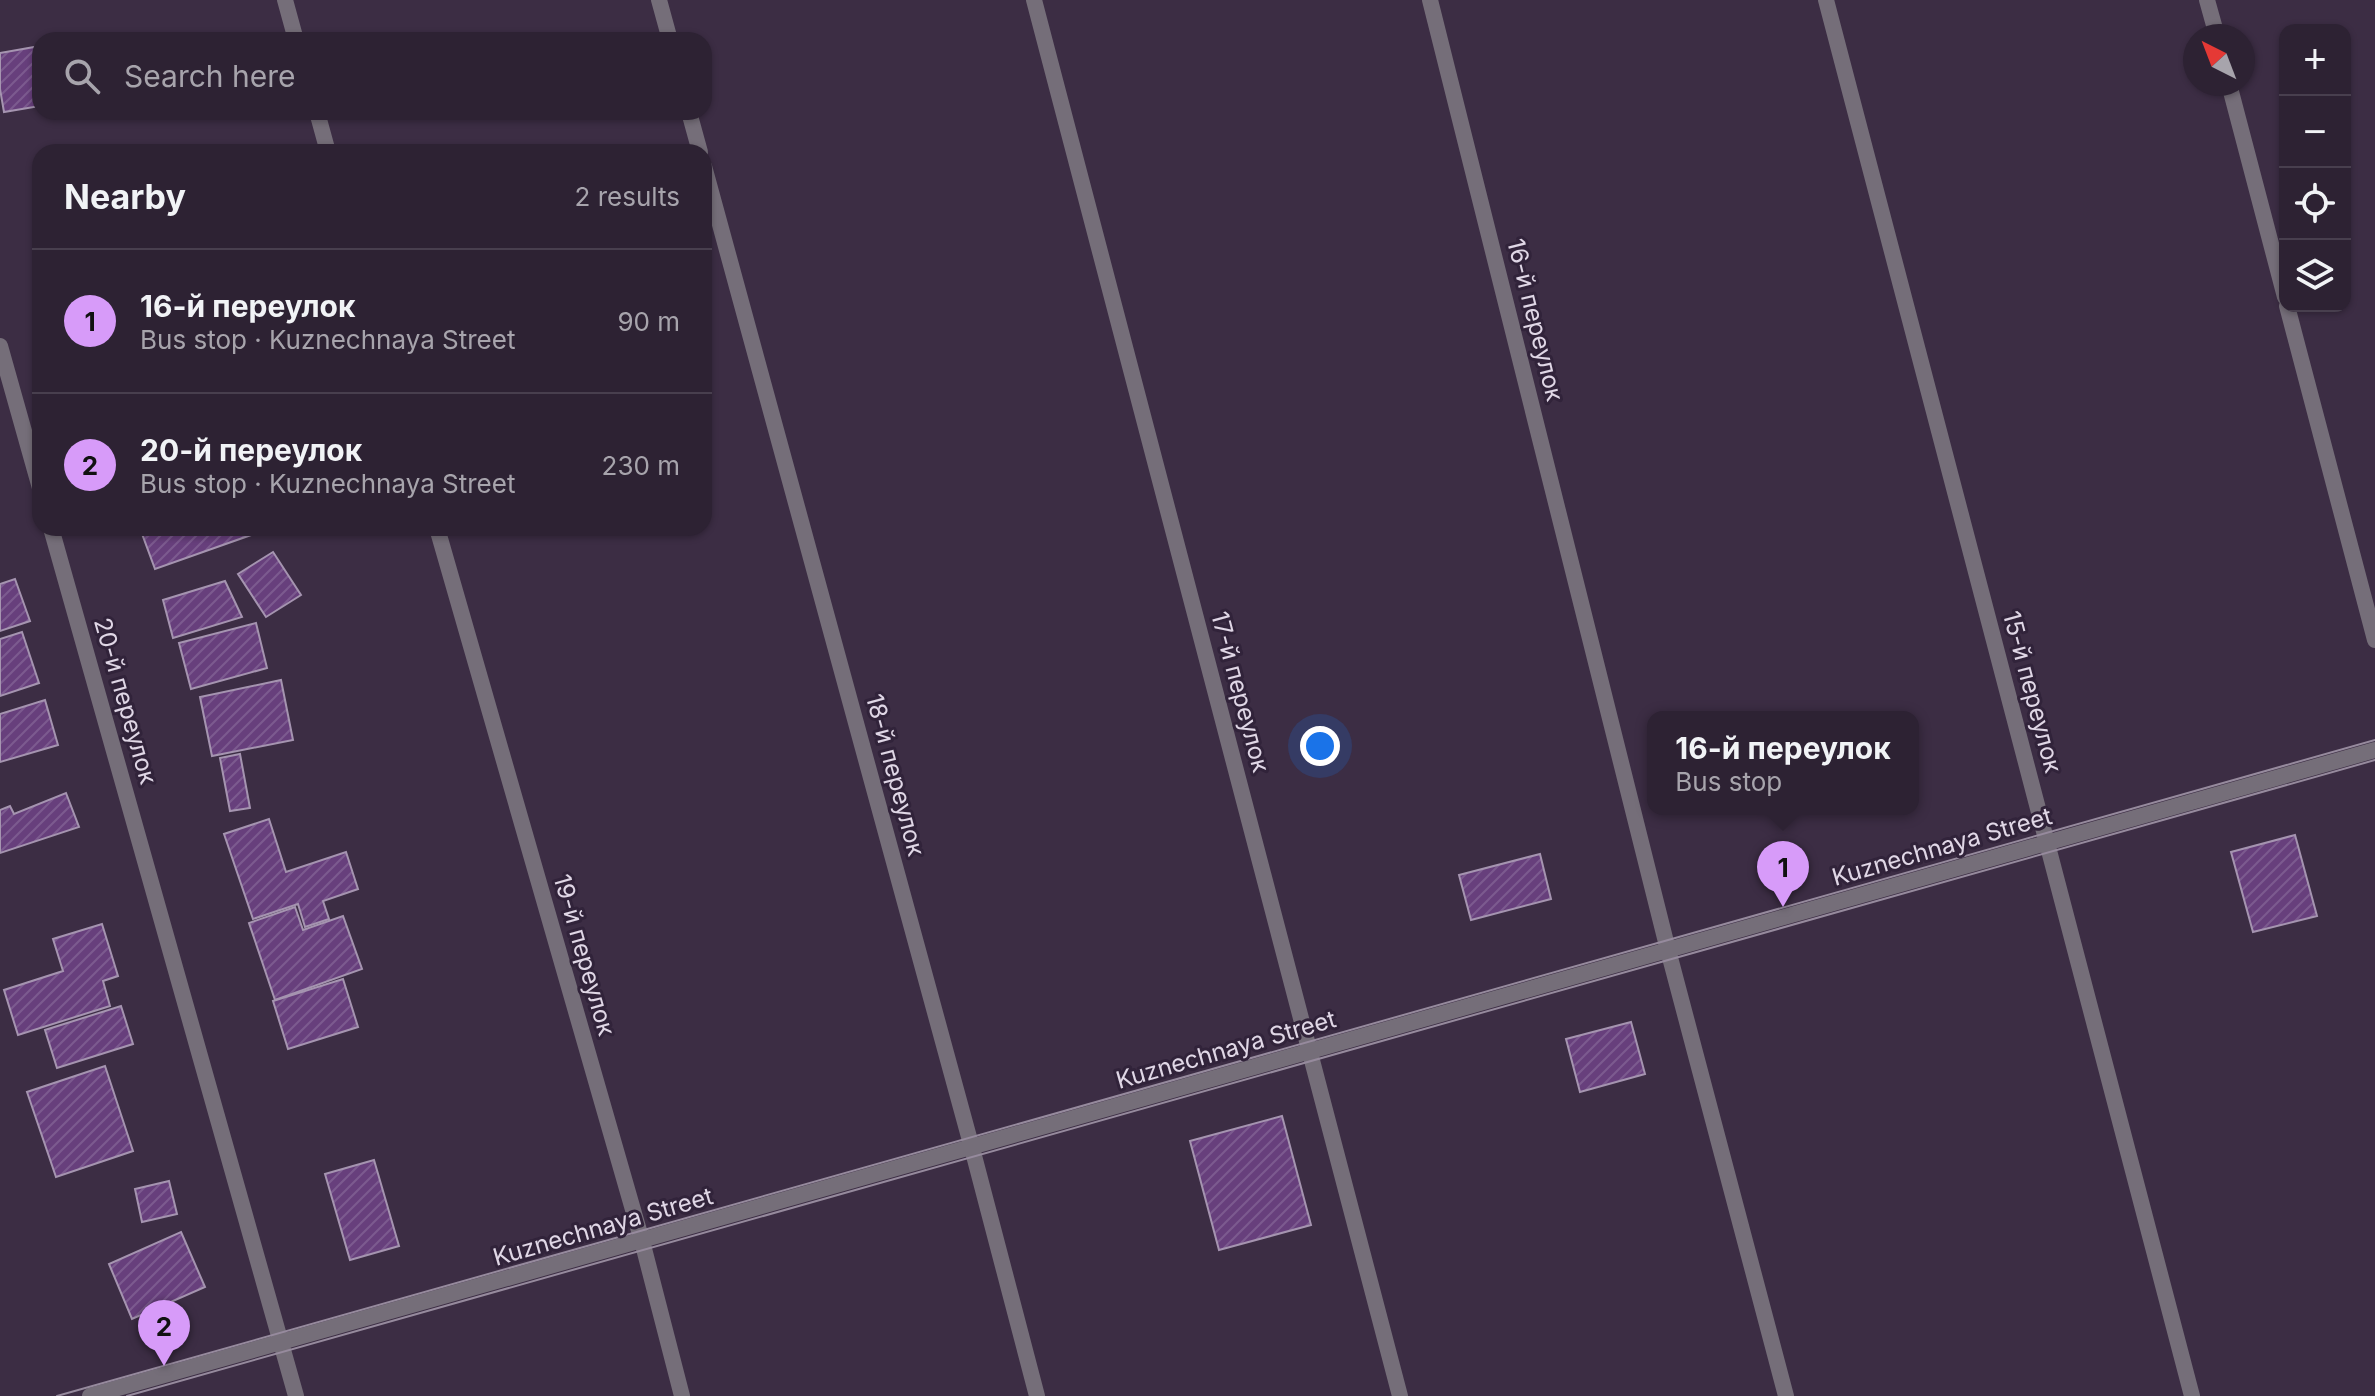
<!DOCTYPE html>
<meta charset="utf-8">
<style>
body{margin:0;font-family:Inter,sans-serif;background:#392f3f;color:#f1f3f6}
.controls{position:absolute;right:24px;top:24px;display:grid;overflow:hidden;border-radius:16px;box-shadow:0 2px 6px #0004}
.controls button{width:72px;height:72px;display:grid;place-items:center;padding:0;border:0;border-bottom:2px solid #483f4e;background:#2d2233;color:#f1f3f6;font:40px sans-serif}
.compass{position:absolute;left:2183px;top:24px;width:72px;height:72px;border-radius:50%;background:#2d2233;box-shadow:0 2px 6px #0004;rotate:318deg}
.you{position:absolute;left:1320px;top:746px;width:28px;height:28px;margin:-20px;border:6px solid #fff;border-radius:50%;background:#1a73e8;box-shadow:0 0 0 12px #1a73e833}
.badge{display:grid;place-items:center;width:52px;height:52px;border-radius:50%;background:#d79bf9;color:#111;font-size:26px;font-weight:700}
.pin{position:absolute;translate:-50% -66px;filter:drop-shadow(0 2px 4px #0008)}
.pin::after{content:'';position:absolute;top:42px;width:28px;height:24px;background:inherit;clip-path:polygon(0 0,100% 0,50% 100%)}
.popup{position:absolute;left:1647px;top:711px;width:272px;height:104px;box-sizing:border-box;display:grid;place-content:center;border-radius:16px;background:#2d2233;filter:drop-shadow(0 2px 6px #0005);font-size:26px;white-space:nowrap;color:#a7a4ac}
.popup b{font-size:30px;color:#f1f3f6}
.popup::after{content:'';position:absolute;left:50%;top:100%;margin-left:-16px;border:16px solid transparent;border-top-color:#2d2233}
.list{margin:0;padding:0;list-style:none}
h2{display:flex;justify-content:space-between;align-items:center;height:104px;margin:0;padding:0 32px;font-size:34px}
h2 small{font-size:26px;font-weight:400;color:#a7a4ac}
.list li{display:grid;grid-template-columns:52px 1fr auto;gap:24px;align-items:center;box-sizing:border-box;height:144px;padding:0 32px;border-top:2px solid #483f4e}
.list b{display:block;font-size:30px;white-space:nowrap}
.list p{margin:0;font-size:26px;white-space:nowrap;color:#a7a4ac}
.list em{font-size:26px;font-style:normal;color:#a7a4ac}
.icon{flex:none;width:44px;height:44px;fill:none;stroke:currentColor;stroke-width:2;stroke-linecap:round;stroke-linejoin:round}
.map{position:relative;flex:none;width:2375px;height:1396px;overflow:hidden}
.search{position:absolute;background:#2d2233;box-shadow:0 2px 6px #0004;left:32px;top:32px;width:680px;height:88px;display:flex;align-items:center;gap:20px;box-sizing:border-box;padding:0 28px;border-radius:24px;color:#a7a4ac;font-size:30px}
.panel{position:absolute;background:#2d2233;box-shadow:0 2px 6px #0004;left:32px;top:144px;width:680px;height:392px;border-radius:24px}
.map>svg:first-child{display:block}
.building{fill:url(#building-hatch);stroke:#a594b0;stroke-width:2}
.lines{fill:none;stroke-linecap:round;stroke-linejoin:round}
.street{stroke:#756e79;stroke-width:16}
.tram{stroke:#968a9d;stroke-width:2}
.labels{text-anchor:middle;stroke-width:6;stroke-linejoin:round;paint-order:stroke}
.street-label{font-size:24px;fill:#e0d7e6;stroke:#31233a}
</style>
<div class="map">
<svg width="2375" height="1396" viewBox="0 0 2375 1396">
<defs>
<pattern id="building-hatch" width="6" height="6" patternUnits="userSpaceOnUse" patternTransform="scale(2)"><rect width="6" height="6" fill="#673f7c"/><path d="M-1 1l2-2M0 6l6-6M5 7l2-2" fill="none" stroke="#7c5a8f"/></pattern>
</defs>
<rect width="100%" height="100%" fill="#3c2d44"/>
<g class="building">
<polygon points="40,46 40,106 4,112 0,89 0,53"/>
<polygon points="149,528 249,528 251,535 155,569 141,531"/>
<polygon points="273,552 301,595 266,617 238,574"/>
<polygon points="15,579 30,621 0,631 0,584"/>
<polygon points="225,581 242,617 173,638 163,600"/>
<polygon points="256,623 267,668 191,689 179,643"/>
<polygon points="22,632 39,683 0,696 0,639"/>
<polygon points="281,680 293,740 212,756 200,697"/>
<polygon points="45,700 58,745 0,762 0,714"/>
<polygon points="240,754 250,808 230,811 220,758"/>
<polygon points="66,793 79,827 0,853 0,810 10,806 14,814"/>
<polygon points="269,819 286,872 346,852 358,889 323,901 329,919 305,927 298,904 253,919 224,834"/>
<polygon points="2295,835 2317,916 2253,932 2231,852"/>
<polygon points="1540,854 1551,899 1471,920 1459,875"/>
<polygon points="295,907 303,930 343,916 362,969 275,1000 249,923"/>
<polygon points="102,924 118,976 103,981 110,1006 18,1035 4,990 63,971 53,939"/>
<polygon points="343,979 358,1027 288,1049 273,1001"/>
<polygon points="121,1006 133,1044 57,1068 45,1030"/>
<polygon points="1631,1022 1645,1074 1580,1092 1566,1039"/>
<polygon points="105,1066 133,1151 56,1177 27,1092"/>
<polygon points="1282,1116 1311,1225 1219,1250 1190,1141"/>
<polygon points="374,1160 399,1246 350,1260 325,1174"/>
<polygon points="169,1181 177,1214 142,1222 135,1189"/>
<polygon points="181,1232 205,1287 132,1319 109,1264"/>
</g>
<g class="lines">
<g class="street">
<polyline points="285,0 296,40"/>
<polyline points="659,0 670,40"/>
<polyline points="1034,0 1400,1396"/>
<polyline points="1430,0 1668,950 1786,1396"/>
<polyline points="1826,0 2192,1396"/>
<polyline points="2207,0 2217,36"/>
<polyline points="2229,84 2285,297"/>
<polyline points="317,112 328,152"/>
<polyline points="689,112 700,152"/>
<polyline points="704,166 972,1148 1037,1396"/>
<polyline points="2287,306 2375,640"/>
<polyline points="0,346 40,488"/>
<polyline points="51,528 296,1396"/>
<polyline points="437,528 642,1241 682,1396"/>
<polyline points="90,1396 2375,750"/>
</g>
<g class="tram">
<polyline points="57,1396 2375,740"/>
<polyline points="127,1396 2375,760"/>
</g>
</g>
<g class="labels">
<g class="street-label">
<text transform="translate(1535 320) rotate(76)" y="8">16-й переулок</text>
<text transform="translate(1240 692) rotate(75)" y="8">17-й переулок</text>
<text transform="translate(2032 692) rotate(75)" y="8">15-й переулок</text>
<text transform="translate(125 701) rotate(74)" y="8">20-й переулок</text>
<text transform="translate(895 775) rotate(75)" y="8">18-й переулок</text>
<text transform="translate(1942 847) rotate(-16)" y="8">Kuznechnaya Street</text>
<text transform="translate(584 955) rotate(74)" y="8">19-й переулок</text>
<text transform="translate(1226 1050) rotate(-16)" y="8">Kuznechnaya Street</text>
<text transform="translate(603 1227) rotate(-16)" y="8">Kuznechnaya Street</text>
</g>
</g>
</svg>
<div class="controls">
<button>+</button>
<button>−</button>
<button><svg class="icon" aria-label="locate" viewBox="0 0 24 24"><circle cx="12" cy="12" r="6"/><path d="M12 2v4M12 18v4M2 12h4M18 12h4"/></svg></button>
<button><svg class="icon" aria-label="layers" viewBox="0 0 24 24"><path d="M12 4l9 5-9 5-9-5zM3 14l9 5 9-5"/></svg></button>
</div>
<svg class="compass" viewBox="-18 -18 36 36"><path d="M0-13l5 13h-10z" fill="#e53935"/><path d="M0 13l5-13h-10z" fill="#a7a4ac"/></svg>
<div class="you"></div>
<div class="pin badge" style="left:1783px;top:907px">1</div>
<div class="popup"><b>16-й переулок</b>Bus stop</div>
<div class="pin badge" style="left:164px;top:1366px">2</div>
<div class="search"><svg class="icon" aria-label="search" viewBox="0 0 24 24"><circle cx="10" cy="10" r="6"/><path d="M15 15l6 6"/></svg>Search here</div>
<section class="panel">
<h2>Nearby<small>2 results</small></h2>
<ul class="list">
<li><span class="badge">1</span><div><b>16-й переулок</b><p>Bus stop · Kuznechnaya Street</p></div><em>90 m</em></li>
<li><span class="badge">2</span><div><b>20-й переулок</b><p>Bus stop · Kuznechnaya Street</p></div><em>230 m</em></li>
</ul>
</section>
</div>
